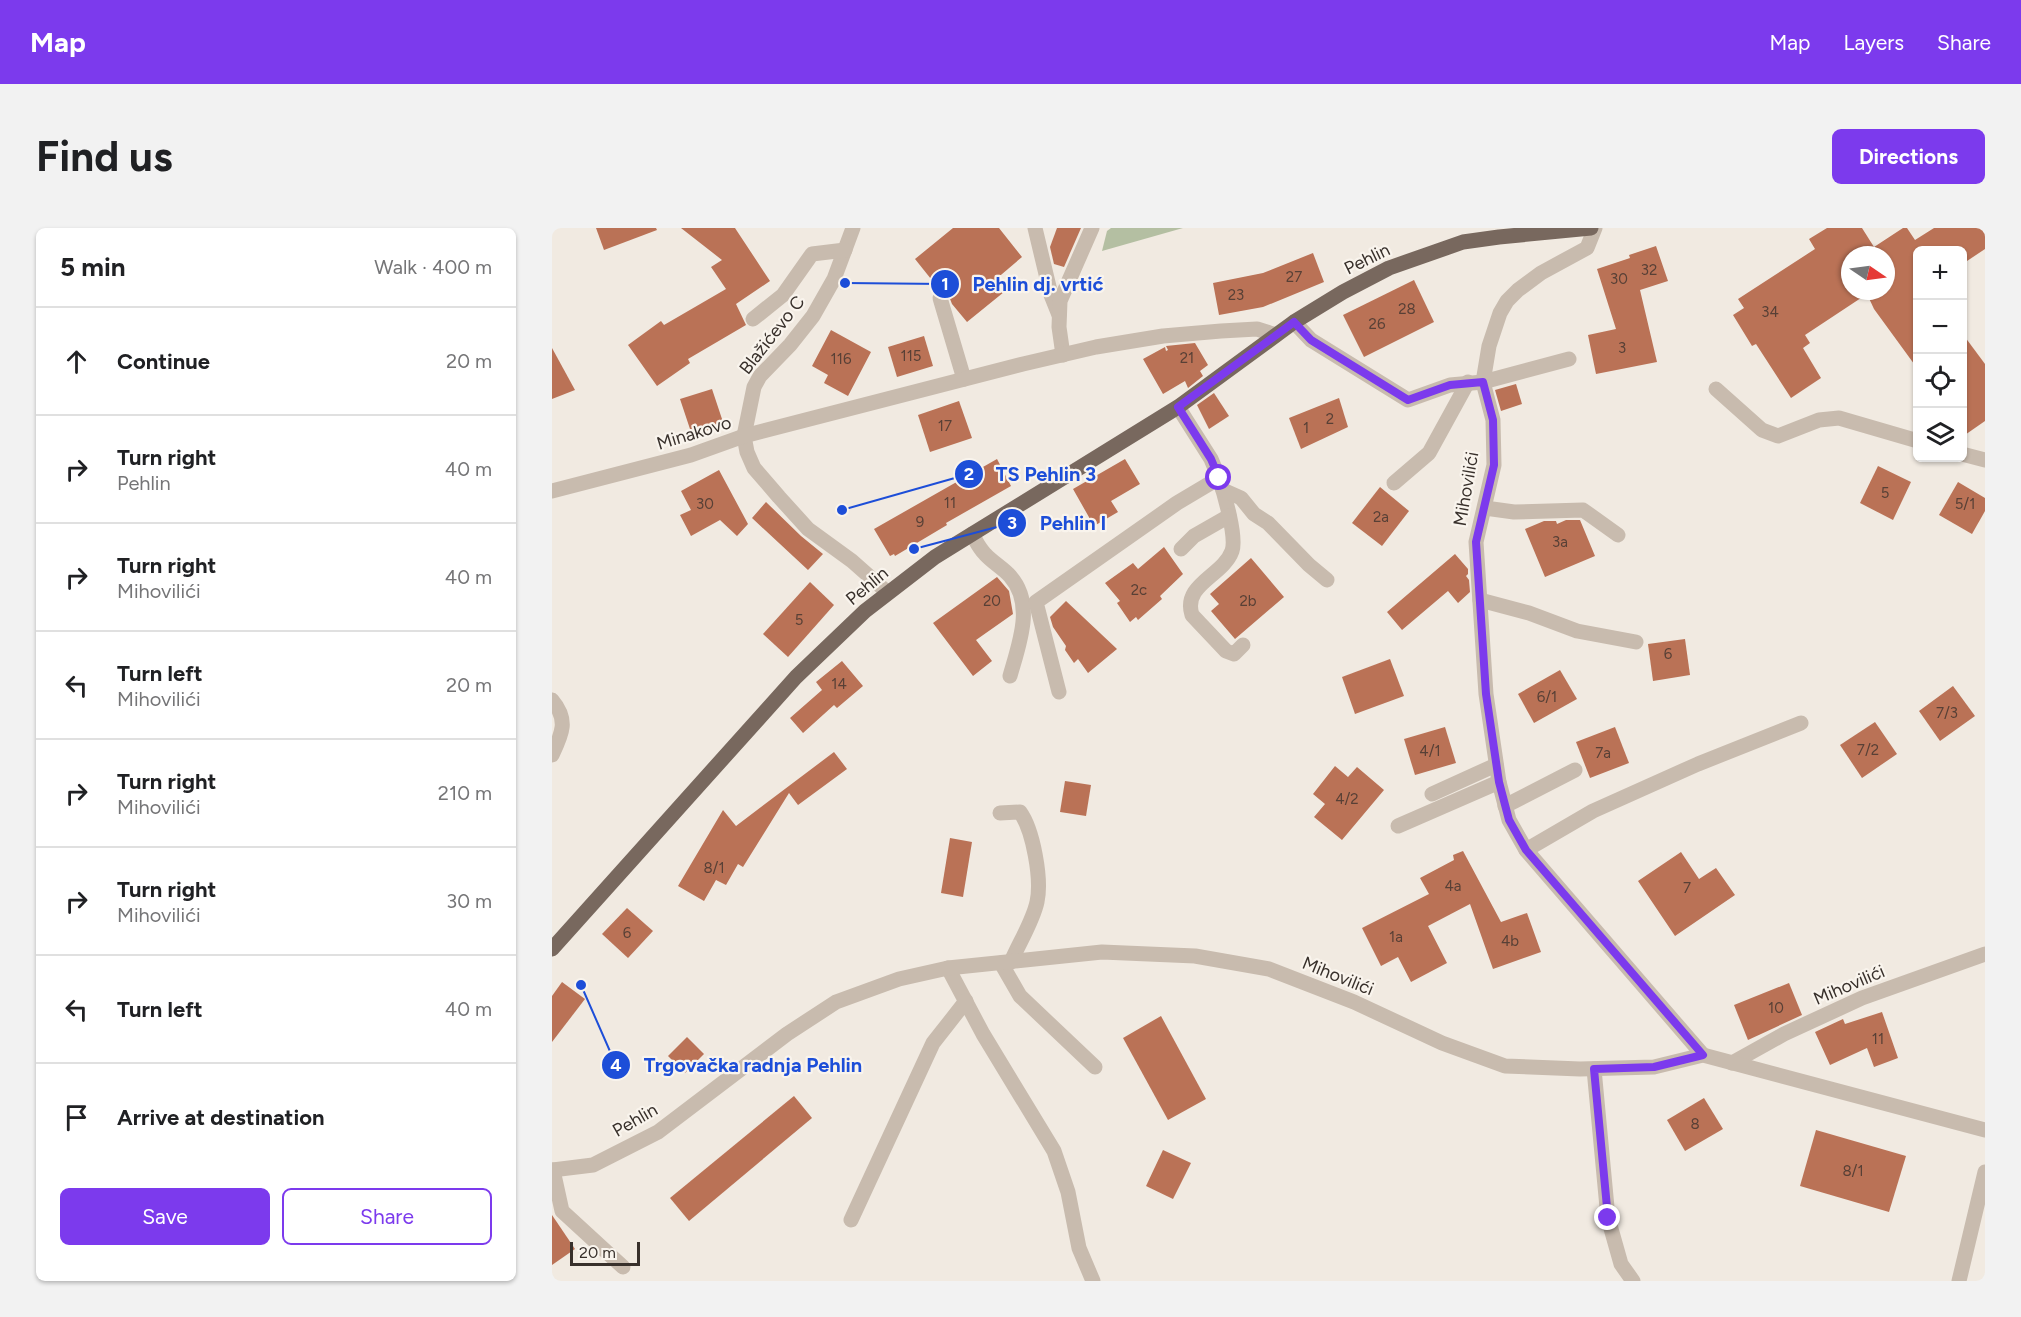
<!DOCTYPE html>
<meta charset="utf-8">
<style>
body{margin:0;font-family:Figtree,sans-serif;background:#f2f2f2;color:#202124}
.controls{position:absolute;right:18px;top:18px;display:grid;overflow:hidden;border-radius:9px;box-shadow:0 2px 4px #0004}
.controls button{width:54px;height:54px;display:grid;place-items:center;padding:0;border:0;border-bottom:2px solid #e0e0e0;background:#fff;color:#202124;font:30px sans-serif}
.compass{position:absolute;left:1289px;top:18px;width:54px;height:54px;border-radius:50%;background:#fff;box-shadow:0 2px 4px #0004;rotate:103deg}
.scale{position:absolute;left:18px;bottom:15px;width:70px;box-sizing:border-box;padding-left:6px;border:3px solid #38302b;border-top:0;font-size:16px;line-height:21px;white-space:nowrap;color:#38302b;-webkit-text-stroke:4px #f9f4ed;paint-order:stroke}
.stop{position:absolute;width:18px;height:18px;margin:-14px;border:4px solid #7c3aed;border-radius:50%;background:#fff}
.stop.end{background:#7c3aed;border-color:#fff;box-shadow:0 2px 6px #0008}
.list{margin:0;padding:0;list-style:none}
h2{display:flex;justify-content:space-between;align-items:center;height:78px;margin:0;padding:0 24px;font-size:26px}
h2 small{font-size:20px;font-weight:400;color:#757577}
.list li{display:grid;grid-template-columns:39px 1fr auto;gap:18px;align-items:center;box-sizing:border-box;height:108px;padding:0 24px;border-top:2px solid #e0e0e0}
.list b{display:block;font-size:22px;white-space:nowrap}
.list p{margin:0;font-size:20px;white-space:nowrap;color:#757577}
.list em{font-size:20px;font-style:normal;color:#757577}
.actions{display:flex;gap:12px;padding:18px 24px}
.actions a{flex:1;padding:14px 0;border:2px solid #7c3aed;border-radius:9px;text-align:center;font-size:21px;color:#7c3aed}
.actions .main{background:#7c3aed;color:#fff}
.icon{flex:none;width:33px;height:33px;fill:none;stroke:currentColor;stroke-width:2;stroke-linecap:round;stroke-linejoin:round}
.map{position:relative;flex:none;width:1433px;height:1053px;overflow:hidden;border-radius:9px}
header{display:flex;align-items:center;gap:36px;box-sizing:border-box;height:84px;padding:0 30px;background:#7c3aed;color:#fff}
header strong{font-size:28px}
nav{display:flex;gap:33px;margin-inline-start:auto;font-size:21px}
.intro{display:flex;align-items:center;justify-content:space-between;box-sizing:border-box;height:144px;padding:0 36px}
h1{margin:0;font-size:42px}
.button{padding:15px 27px;border-radius:9px;background:#7c3aed;color:#fff;font-size:21px;font-weight:700}
main{display:flex;gap:36px;padding:0 36px}
aside{flex:1;background:#fff;border-radius:9px;box-shadow:0 2px 4px #0004}
.map>svg:first-child{display:block}
.green{fill:#b4bfa2}
.building{fill:#ba7256;fill-rule:evenodd}
.lines{fill:none;stroke-linecap:round;stroke-linejoin:round}
.minor{stroke:#c8bbae;stroke-width:15}
.major{stroke:#78685e;stroke-width:15}
.route{stroke:#7c3aed;stroke-width:8}
.labels{text-anchor:middle;stroke-width:4.5;stroke-linejoin:round;paint-order:stroke}
.number-label{font-size:15px;fill:#584036}
.street-label{font-size:18px;fill:#38302b;stroke:#f9f4ed}
.leader{fill:none;stroke:#1d4ed8;stroke-width:2}
.callout-dot{fill:#1d4ed8;stroke:#f9f4ed;stroke-width:2}
.mark-label{font-size:18px;text-anchor:middle;font-weight:bold;fill:#fff}
.callout-label{font-size:20px;text-anchor:middle;font-weight:bold;fill:#1d4ed8;stroke:#f9f4ed;stroke-width:4.5;stroke-linejoin:round;paint-order:stroke}
</style>
<header>
<strong>Map</strong>
<nav><a>Map</a><a>Layers</a><a>Share</a></nav>
</header>
<div class="intro"><h1>Find us</h1><a class="button">Directions</a></div>
<main>
<aside>
<h2>5 min<small>Walk · 400 m</small></h2>
<ul class="list">
<li><svg class="icon" aria-label="ahead" viewBox="0 0 24 24"><path d="M12 20V5M6 11l6-6 6 6"/></svg><div><b>Continue</b></div><em>20 m</em></li>
<li><svg class="icon" aria-label="right" viewBox="0 0 24 24"><path d="M7 20v-9h11M14 6l5 5-5 5"/></svg><div><b>Turn right</b><p>Pehlin</p></div><em>40 m</em></li>
<li><svg class="icon" aria-label="right" viewBox="0 0 24 24"><path d="M7 20v-9h11M14 6l5 5-5 5"/></svg><div><b>Turn right</b><p>Mihovilići</p></div><em>40 m</em></li>
<li><svg class="icon" aria-label="left" viewBox="0 0 24 24"><path d="M17 20v-9H6M10 6l-5 5 5 5"/></svg><div><b>Turn left</b><p>Mihovilići</p></div><em>20 m</em></li>
<li><svg class="icon" aria-label="right" viewBox="0 0 24 24"><path d="M7 20v-9h11M14 6l5 5-5 5"/></svg><div><b>Turn right</b><p>Mihovilići</p></div><em>210 m</em></li>
<li><svg class="icon" aria-label="right" viewBox="0 0 24 24"><path d="M7 20v-9h11M14 6l5 5-5 5"/></svg><div><b>Turn right</b><p>Mihovilići</p></div><em>30 m</em></li>
<li><svg class="icon" aria-label="left" viewBox="0 0 24 24"><path d="M17 20v-9H6M10 6l-5 5 5 5"/></svg><div><b>Turn left</b></div><em>40 m</em></li>
<li><svg class="icon" aria-label="arrive" viewBox="0 0 24 24"><path d="M6 21V4h12l-3 4 3 4H6"/></svg><div><b>Arrive at destination</b></div></li>
</ul>
<div class="actions"><a class="main">Save</a><a>Share</a></div>
</aside>
<div class="map">
<svg width="1433" height="1053" viewBox="0 0 1433 1053">
<rect width="100%" height="100%" fill="#f1eae1"/>
<polygon class="green" points="559,0 631,0 550,23 555,3"/>
<g class="building">
<polygon points="44,0 104,0 105,2 52,22"/>
<polygon points="129,0 183,0 218,53 184,76 194,97 136,131 138,135 105,158 76,117 109,93 112,97 174,61 159,39 170,32"/>
<polygon points="401,0 447,0 470,29 443,52 452,64 415,94 400,76 395,63 387,61 363,31"/>
<polygon points="505,0 529,0 512,39 502,36 498,19"/>
<path d="M 1275,0 L 1310,0 L 1322,19 L 1351,0 L 1355,0 L 1363,12 L 1382,0 L 1433,0 L 1433,21 L 1412,35 L 1410,22 L 1365,22 L 1365,140 L 1322,81 L 1315,66 L 1253,107 L 1258,115 L 1251,120 L 1269,150 L 1239,170 L 1204,116 L 1200,118 L 1181,87 L 1192,80 L 1186,71 L 1263,21 L 1257,11 ZM 1298,27 L 1334,27 L 1334,63 L 1298,63 Z"/>
<polygon points="1104,18 1116,53 1088,62 1105,134 1044,146 1036,107 1064,101 1045,41 1078,30 1077,27"/>
<polygon points="761,25 772,54 711,79 667,87 661,55 711,45"/>
<polygon points="862,52 882,94 812,129 791,87"/>
<polygon points="279,102 319,124 296,168 272,155 276,147 260,138"/>
<polygon points="1410,105 1433,136 1433,193 1410,209"/>
<polygon points="372,108 381,138 345,149 336,119"/>
<polygon points="643,115 656,137 648,143 651,148 636,160 633,153 611,166 591,131 613,119 614,123 616,122 614,118"/>
<polygon points="0,120 23,162 0,171"/>
<polygon points="964,156 970,176 949,183 943,162"/>
<polygon points="160,161 172,197 140,207 128,171"/>
<polygon points="662,165 677,188 657,201 645,177"/>
<polygon points="787,170 796,199 749,221 737,190"/>
<polygon points="407,173 420,210 378,224 366,187"/>
<polygon points="445,231 459,258 394,295 395,297 343,328 342,326 338,328 322,301"/>
<polygon points="573,231 588,256 559,273 566,284 542,298 521,261"/>
<polygon points="1326,238 1359,254 1341,292 1308,275"/>
<polygon points="167,242 196,296 185,308 168,292 139,308 128,287 139,282 129,263"/>
<polygon points="1406,254 1433,270 1433,283 1420,306 1387,287"/>
<polygon points="828,259 857,283 830,318 800,295"/>
<polygon points="214,274 249,308 271,326 256,342 200,290"/>
<polygon points="1014,292 1028,292 1043,328 993,349 973,301 992,293 1004,293 1005,296"/>
<polygon points="612,319 631,346 608,368 610,371 586,392 584,389 578,394 565,375 568,373 553,355 581,335 586,341"/>
<polygon points="903,326 916,341 916,346 914,348 917,352 918,364 906,375 896,363 850,402 835,384"/>
<polygon points="699,330 732,369 683,411 659,383 667,376 658,366"/>
<polygon points="445,349 457,363 461,386 424,412 440,433 421,448 381,395"/>
<polygon points="258,354 282,377 236,429 211,406"/>
<polygon points="514,373 565,421 536,445 526,431 522,435 513,422 514,418 501,399 498,389"/>
<polygon points="1133,411 1138,447 1101,453 1096,416"/>
<polygon points="838,431 852,468 803,486 790,449"/>
<polygon points="290,433 311,458 285,480 282,477 251,505 238,490 270,462 264,454"/>
<polygon points="1008,442 1025,471 982,495 966,466"/>
<polygon points="1401,458 1423,488 1388,513 1367,483"/>
<polygon points="1323,494 1345,526 1310,550 1288,517"/>
<polygon points="893,499 904,535 863,547 852,511"/>
<polygon points="1063,499 1077,535 1038,550 1024,514"/>
<polygon points="282,524 295,541 246,577 237,565 191,639 186,636 174,657 164,652 152,673 126,658 171,582 184,598"/>
<polygon points="783,538 796,549 805,539 832,562 790,612 762,589 773,576 761,566"/>
<polygon points="513,553 539,557 534,588 508,584"/>
<polygon points="398,610 420,614 411,669 389,665"/>
<polygon points="911,623 949,694 975,685 989,724 941,741 918,676 876,698 895,735 859,754 846,729 829,738 810,700 877,666 868,650 902,632 901,627"/>
<polygon points="1129,624 1147,651 1164,640 1183,667 1123,708 1086,653"/>
<polygon points="75,680 101,703 76,730 50,706"/>
<polygon points="10,754 33,771 0,814 0,768"/>
<polygon points="1237,755 1250,787 1196,812 1182,777"/>
<polygon points="1330,784 1346,830 1322,839 1315,820 1278,837 1263,804 1291,791 1293,796"/>
<polygon points="609,788 654,871 616,892 571,810"/>
<polygon points="135,809 152,826 133,845 116,828"/>
<polygon points="242,868 260,890 137,993 118,970"/>
<polygon points="1152,870 1171,901 1133,923 1115,892"/>
<polygon points="1264,902 1354,928 1337,984 1248,958"/>
<polygon points="611,922 639,935 621,971 594,958"/>
<polygon points="0,987 23,1021 0,1037"/>
</g>
<g class="lines">
<g class="minor">
<polyline points="301,0 282,51 261,88 238,117 208,148 202,159 192,208 195,224 202,240 227,269 256,301 300,333 335,364"/>
<polyline points="483,0 499,67 507,87"/>
<polyline points="1043,0 1035,20 989,45 966,62 955,73 948,85 937,118 931,154 941,192 942,237 924,314 934,466 947,554 957,592 974,622 1151,827"/>
<polyline points="388,70 412,151"/>
<polyline points="201,91 231,67 260,26 293,22"/>
<polyline points="742,94 759,112 856,172 898,157 931,154 1017,131"/>
<polyline points="511,127 507,99 508,73 540,0"/>
<polyline points="1164,161 1210,202 1226,208 1267,192 1287,190 1366,213"/>
<polyline points="1410,226 1433,232"/>
<path d="M 667,250 C 672,265 685,309 680,323 C 671,348 630,356 640,387 L 674,423 L 682,426 L 691,417"/>
<polyline points="842,255 877,225 916,154"/>
<polyline points="671,262 689,270 702,286 716,295 757,337 775,352"/>
<polyline points="0,263 139,227 192,208 471,136 544,119 611,108 669,103 705,101 724,107"/>
<polyline points="933,280 962,284 1031,282 1066,307"/>
<path d="M 420,306 C 424,313 427,320 433,326 C 440,334 451,340 458,348 C 483,376 467,416 458,448"/>
<polyline points="629,321 642,308 677,288"/>
<polyline points="928,372 977,385 1025,403 1084,414"/>
<polyline points="507,464 484,374 625,275 667,250 659,231 626,179"/>
<path d="M 0,472 C 17,492 10,506 0,527"/>
<polyline points="880,566 944,537"/>
<polyline points="953,578 1023,542"/>
<path d="M 448,585 L 468,584 C 481,602 490,651 485,674 C 481,693 467,715 459,734"/>
<polyline points="846,598 947,554"/>
<polyline points="974,622 1041,583 1146,536 1249,495"/>
<polyline points="449,735 468,768 543,839"/>
<polyline points="396,740 431,806 502,923 516,964 527,1020 541,1053"/>
<polyline points="1180,835 1232,806 1310,770 1433,726"/>
<polyline points="1042,841 1056,990 1069,1036 1081,1053"/>
<polyline points="0,942 41,937 106,904 235,806 284,774 347,751 396,740 550,724 643,728 717,741 802,774 890,815 953,838 1028,841 1102,839 1151,827 1433,902"/>
<polyline points="1,942 10,983 71,1039"/>
<polyline points="299,992 381,815 414,773"/>
<polyline points="1407,1053 1433,944"/>
</g>
<polyline class="major" points="0,721 244,449 313,383 383,329 626,179 742,94 791,64 837,40 911,14 947,9 1039,0"/>
</g>
<g class="lines">
<polyline class="route" points="667,250 659,231 626,179 742,94 759,112 856,172 898,157 931,154 941,192 942,237 924,314 934,466 947,554 957,592 974,622 1151,827 1102,839 1042,841 1056,990"/>
</g>
<g class="labels">
<g class="number-label">
<text x="1097" y="47">32</text>
<text x="742" y="54">27</text>
<text x="1067" y="56">30</text>
<text x="684" y="72">23</text>
<text x="855" y="86">28</text>
<text x="1218" y="89">34</text>
<text x="825" y="101">26</text>
<text x="1070" y="125">3</text>
<text x="359" y="133">115</text>
<text x="635" y="135">21</text>
<text x="289" y="136">116</text>
<text x="778" y="196">2</text>
<text x="393" y="203">17</text>
<text x="754" y="205">1</text>
<text x="1333" y="270">5</text>
<text x="398" y="280">11</text>
<text x="153" y="281">30</text>
<text x="1413" y="281">5/1</text>
<text x="829" y="294">2a</text>
<text x="368" y="299">9</text>
<text x="1008" y="319">3a</text>
<text x="587" y="367">2c</text>
<text x="440" y="378">20</text>
<text x="696" y="378">2b</text>
<text x="247" y="397">5</text>
<text x="1116" y="431">6</text>
<text x="287" y="461">14</text>
<text x="995" y="474">6/1</text>
<text x="1395" y="490">7/3</text>
<text x="1316" y="527">7/2</text>
<text x="878" y="528">4/1</text>
<text x="1051" y="530">7a</text>
<text x="795" y="576">4/2</text>
<text x="162" y="645">8/1</text>
<text x="901" y="663">4a</text>
<text x="1135" y="665">7</text>
<text x="75" y="710">6</text>
<text x="844" y="714">1a</text>
<text x="958" y="718">4b</text>
<text x="1224" y="785">10</text>
<text x="1326" y="816">11</text>
<text x="1143" y="901">8</text>
<text x="1301" y="948">8/1</text>
</g>
<g class="street-label">
<text transform="translate(815 31) rotate(-26)" y="6">Pehlin</text>
<text transform="translate(220 107) rotate(-52)" y="6">Blažićevo C</text>
<text transform="translate(142 205) rotate(-17)" y="6">Minakovo</text>
<text transform="translate(914 261) rotate(-80)" y="6">Mihovilići</text>
<text transform="translate(315 358) rotate(-40)" y="6">Pehlin</text>
<text transform="translate(786 748) rotate(22)" y="6">Mihovilići</text>
<text transform="translate(1297 757) rotate(-23)" y="6">Mihovilići</text>
<text transform="translate(83 892) rotate(-30)" y="6">Pehlin</text>
</g>
</g>
<path class="leader" d="M293 55L393 56M290 282L417 246M362 321L460 295M29 757L64 837"/>
<g class="callout-dot">
<circle cx="293" cy="55" r="6"/>
<circle cx="290" cy="282" r="6"/>
<circle cx="362" cy="321" r="6"/>
<circle cx="29" cy="757" r="6"/>
<circle cx="393" cy="56" r="15"/>
<circle cx="417" cy="246" r="15"/>
<circle cx="460" cy="295" r="15"/>
<circle cx="64" cy="837" r="15"/>
</g>
<g class="mark-label">
<text x="393" y="62">1</text>
<text x="417" y="252">2</text>
<text x="460" y="301">3</text>
<text x="64" y="843">4</text>
</g>
<g class="callout-label">
<text x="486" y="63">Pehlin dj. vrtić</text>
<text x="494" y="253">TS Pehlin 3</text>
<text x="521" y="302">Pehlin I</text>
<text x="201" y="844">Trgovačka radnja Pehlin</text>
</g>
</svg>
<div class="controls">
<button>+</button>
<button>−</button>
<button><svg class="icon" aria-label="locate" viewBox="0 0 24 24"><circle cx="12" cy="12" r="6"/><path d="M12 2v4M12 18v4M2 12h4M18 12h4"/></svg></button>
<button><svg class="icon" aria-label="layers" viewBox="0 0 24 24"><path d="M12 4l9 5-9 5-9-5zM3 14l9 5 9-5"/></svg></button>
</div>
<svg class="compass" viewBox="-18 -18 36 36"><path d="M0-13l5 13h-10z" fill="#e53935"/><path d="M0 13l5-13h-10z" fill="#757577"/></svg>
<div class="scale">20 m</div>
<div class="stop" style="left:667px;top:250px"></div>
<div class="stop end" style="left:1056px;top:990px"></div>
</div>
</main>
